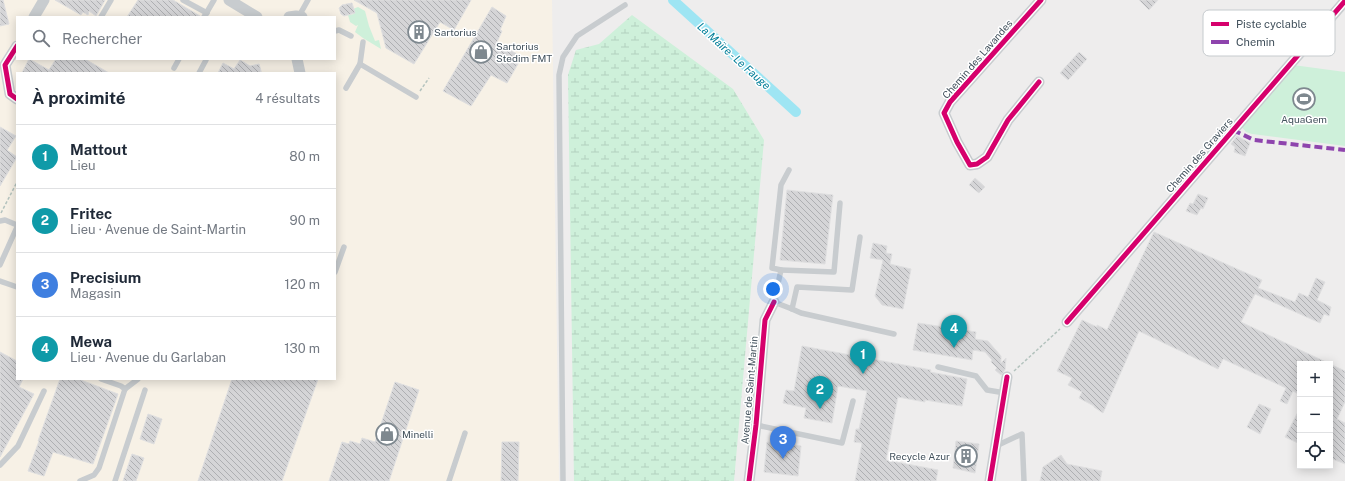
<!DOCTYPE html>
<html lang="fr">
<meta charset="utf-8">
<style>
body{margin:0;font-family:"Public Sans",sans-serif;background:#f6f6f7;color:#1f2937}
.controls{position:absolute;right:12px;bottom:12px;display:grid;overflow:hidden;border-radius:0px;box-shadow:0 2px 10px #0003}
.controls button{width:36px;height:36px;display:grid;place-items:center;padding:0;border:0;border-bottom:1px solid #e0e1e3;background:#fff;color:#1f2937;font:20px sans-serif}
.you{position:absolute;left:773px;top:289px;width:14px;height:14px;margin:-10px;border:3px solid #fff;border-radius:50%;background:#1a73e8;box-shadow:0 0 0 6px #1a73e833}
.badge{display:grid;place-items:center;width:26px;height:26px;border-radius:50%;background:#7e888f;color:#fff;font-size:13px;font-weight:700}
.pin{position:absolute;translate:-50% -33px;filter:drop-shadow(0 1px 2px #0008)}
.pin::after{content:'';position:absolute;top:21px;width:14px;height:12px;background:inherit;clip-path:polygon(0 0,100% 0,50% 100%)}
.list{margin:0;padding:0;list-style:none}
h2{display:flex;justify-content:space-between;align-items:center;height:52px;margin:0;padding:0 16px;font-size:17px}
h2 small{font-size:13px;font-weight:400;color:#747a83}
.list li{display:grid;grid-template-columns:26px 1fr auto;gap:12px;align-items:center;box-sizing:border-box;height:64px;padding:0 16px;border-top:1px solid #e0e1e3}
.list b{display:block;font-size:15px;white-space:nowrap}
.list p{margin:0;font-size:13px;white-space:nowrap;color:#747a83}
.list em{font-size:13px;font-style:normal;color:#747a83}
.icon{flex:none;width:22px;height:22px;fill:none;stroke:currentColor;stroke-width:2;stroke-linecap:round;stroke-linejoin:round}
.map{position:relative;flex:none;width:1345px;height:481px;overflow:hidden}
.search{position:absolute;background:#fff;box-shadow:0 2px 10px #0003;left:16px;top:16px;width:320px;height:44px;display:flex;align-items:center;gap:10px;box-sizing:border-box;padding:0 14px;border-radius:0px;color:#747a83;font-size:15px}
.panel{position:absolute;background:#fff;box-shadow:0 2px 10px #0003;left:16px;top:72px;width:320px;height:308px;border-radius:0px}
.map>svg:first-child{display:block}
.commercial{fill:#f7f1e6;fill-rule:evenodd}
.green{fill:#cef0da}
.wetland{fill:url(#wetland-marsh)}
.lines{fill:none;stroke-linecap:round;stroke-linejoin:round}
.canal{stroke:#9ee5f3;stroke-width:10}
.building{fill:url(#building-back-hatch);stroke:#dfdfe0}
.path{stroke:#b4c3be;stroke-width:1.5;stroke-dasharray:3 2;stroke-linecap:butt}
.lane{stroke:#c8cccf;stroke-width:5.5}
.street{stroke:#c8cccf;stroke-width:11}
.quiet{stroke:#8e44ad;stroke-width:4;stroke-dasharray:8 4;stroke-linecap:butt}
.cycleway-casing{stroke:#fff;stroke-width:8}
.cycleway{stroke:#d6006c;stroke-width:5}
.labels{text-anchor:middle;stroke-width:3;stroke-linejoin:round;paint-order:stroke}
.poi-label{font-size:10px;fill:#42515c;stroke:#fff;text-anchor:start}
.street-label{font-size:10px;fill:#42515c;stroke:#fff}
.water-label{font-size:11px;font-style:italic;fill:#037f99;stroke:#fff}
.key{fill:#fff;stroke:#c6cbce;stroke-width:1}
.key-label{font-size:11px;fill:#42515c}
</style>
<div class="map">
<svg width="1345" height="481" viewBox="0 0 1345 481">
<defs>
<pattern id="wetland-marsh" width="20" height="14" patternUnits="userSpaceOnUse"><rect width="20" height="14" fill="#cef0da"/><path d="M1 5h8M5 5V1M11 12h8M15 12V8" fill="none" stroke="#b2d0be"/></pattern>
<pattern id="building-back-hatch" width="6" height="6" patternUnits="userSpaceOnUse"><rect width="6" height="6" fill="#d5d5d7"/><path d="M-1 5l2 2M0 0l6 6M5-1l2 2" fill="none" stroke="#aeafb2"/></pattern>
</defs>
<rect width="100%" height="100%" fill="#eeeded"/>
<path class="commercial" d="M 0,0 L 552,0 L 559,481 L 0,481 ZM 17,17 L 335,17 L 335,59 L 17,59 ZM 17,73 L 335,73 L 335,379 L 17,379 Z"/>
<g class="green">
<polygon points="358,7 365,11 369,26 375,41 379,40 381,49 363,38 355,32 358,25 356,26 350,22 348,15 354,14 353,9"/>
<polygon points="1293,65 1345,72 1345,146 1252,134 1246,132 1240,125"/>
</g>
<polygon class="wetland" points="632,15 733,89 764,140 734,481 574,481 568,75 576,50 599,44"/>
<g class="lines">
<polyline class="canal" points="673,0 796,112"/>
</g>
<g class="building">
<polygon points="0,0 3,0 9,24 0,26"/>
<polygon points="55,0 105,0 96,16 89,11 88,15 83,12 81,15"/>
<polygon points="138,0 173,0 200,16 200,17 127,17"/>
<polygon points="354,0 471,0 454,30 440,22 414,64 386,48 377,13"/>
<polygon points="1139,0 1158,0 1149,10"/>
<polygon points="352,3 355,13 344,16 341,14 339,8 342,5"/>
<polygon points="492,7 506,16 500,30 502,31 497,42 522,57 507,83 491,75 471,106 443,91"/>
<polygon points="1079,52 1087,59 1068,80 1060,73"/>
<polygon points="29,59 49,70 56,59 85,59 109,73 22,73"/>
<polygon points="240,60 250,66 259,64 261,71 260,71 263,73 218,73 223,63 234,69"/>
<polygon points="0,127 16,136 7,150 17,157 0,186"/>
<polygon points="1237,136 1250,143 1245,156 1234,152 1235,147 1231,144"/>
<polygon points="975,178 985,187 979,193 969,185"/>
<polygon points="787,190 833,195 825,264 780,260"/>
<polygon points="1198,194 1208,198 1203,209 1201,208 1197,215 1186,211 1190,203 1193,204"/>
<polygon points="1154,232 1262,280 1258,288 1295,302 1299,293 1308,297 1316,278 1325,282 1317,300 1331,307 1329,316 1324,314 1320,323 1255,294 1241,322 1330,364 1300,364 1300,395 1293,391 1287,404 1280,401 1286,388 1223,359 1218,369 1139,331 1103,413 1094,407 1094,406 1079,398 1082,392 1068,385 1072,378 1057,371 1082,320 1097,327 1097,325 1107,330"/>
<polygon points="873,243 887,246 886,253 892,254 890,264 911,269 903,309 882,305 875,296 883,260 870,258"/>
<polygon points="918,323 976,332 975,339 988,341 1001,356 1001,363 1006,358 1005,370 1001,375 995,370 997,368 991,362 992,360 985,352 973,350 972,360 913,350"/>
<polygon points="802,346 931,370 930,372 967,379 962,406 925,400 925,402 898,397 886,460 938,470 936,481 855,481 862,443 854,442 856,429 859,429 867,391 838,386 832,423 804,418 806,408 783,403 786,390 794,391"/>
<polygon points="0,352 17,361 17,379 23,379 19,387 34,394 0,457"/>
<polygon points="1330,364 1345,371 1345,402 1337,419 1345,423 1345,464 1330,458"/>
<polygon points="60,379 78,379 118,394 93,464 53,452 44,476 28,471 39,441 38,441"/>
<polygon points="232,379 318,379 282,481 198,481"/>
<polygon points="395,382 419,390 389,481 329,481 342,442 349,444 350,441 360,444 362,438 375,442"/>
<polygon points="1259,404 1271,409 1260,434 1247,427"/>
<polygon points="1300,408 1300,444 1285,437"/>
<polygon points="148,414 162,419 154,444 140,439"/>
<polygon points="956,441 979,444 975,473 953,468"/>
<polygon points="502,442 519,442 518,481 501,481"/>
<polygon points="767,442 801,446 798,476 764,472"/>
<polygon points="132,454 144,458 136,481 123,481"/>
<polygon points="1061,455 1067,464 1102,471 1100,481 1040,481 1043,467"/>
</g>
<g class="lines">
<g class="path">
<polyline points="420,91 429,78"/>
<polyline points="1,213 16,184 17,185"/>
<polyline points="1014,371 1060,329"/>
</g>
<g class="lane">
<polyline points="183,0 207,13"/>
<polyline points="299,16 308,0"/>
<polyline points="101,17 111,0"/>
<polyline points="204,17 214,0"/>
<polyline points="335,31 339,30 351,36"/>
<polyline points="360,64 416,97"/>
<polyline points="174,68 179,59"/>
<polyline points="199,73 206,60"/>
<polyline points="346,88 360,64 363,42"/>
<polyline points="789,170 781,185 772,268 781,270 774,302 792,309 797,287 852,290 860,237"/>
<polyline points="0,221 5,220 17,225"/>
<polyline points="0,265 17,227"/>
<polyline points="781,270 834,272 840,203"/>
<polyline points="335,272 344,247"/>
<polyline points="0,281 17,287"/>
<polyline points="792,309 801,313 894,334"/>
<polyline points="938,367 976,376 987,390 1005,393"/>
<polyline points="125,389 138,379"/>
<polyline points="756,425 842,443 853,401"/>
<polyline points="996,446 1022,434 1024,481"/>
<polyline points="0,465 18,446 44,391"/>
<polyline points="80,481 94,475 99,468 125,389 121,386 101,379"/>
<polyline points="115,481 145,390"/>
<polyline points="449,481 465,433"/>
<polyline points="563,481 559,75 563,57 577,36 625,5"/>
</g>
<g class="street">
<polyline points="229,0 257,17"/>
<polyline points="34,17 44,0"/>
<polyline points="289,17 296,16 302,17"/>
<polyline points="17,46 5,65 10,94 17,99"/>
<polyline points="297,59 300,73"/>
<polyline points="1039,82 1008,120 987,157 977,164 970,165 957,142 944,113 950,102 1041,0"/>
<polyline points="1067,322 1345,1"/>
<polyline points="749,481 756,425 765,320 774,302"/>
<polyline points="990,481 1007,377"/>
</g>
<polyline class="quiet" points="1233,130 1254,140 1345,150"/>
<g class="cycleway-casing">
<g id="cycleway">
<polyline points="17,46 5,65 10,94 17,99"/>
<polyline points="1039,82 1008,120 987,157 977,164 970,165 957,142 944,113 950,102 1041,0"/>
<polyline points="1067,322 1345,1"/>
<polyline points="749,481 756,425 765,320 774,302"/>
<polyline points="990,481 1007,377"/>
</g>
</g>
<use href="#cycleway" class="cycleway"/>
</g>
<defs>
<g id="building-ring" transform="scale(1.15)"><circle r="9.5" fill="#fff" stroke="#7e888f" stroke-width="1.5"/><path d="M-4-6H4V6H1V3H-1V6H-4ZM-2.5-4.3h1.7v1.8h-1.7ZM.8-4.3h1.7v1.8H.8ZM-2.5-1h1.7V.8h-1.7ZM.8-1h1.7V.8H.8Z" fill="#7e888f"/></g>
<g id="shop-ring" transform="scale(1.15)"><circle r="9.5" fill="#fff" stroke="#7e888f" stroke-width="1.5"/><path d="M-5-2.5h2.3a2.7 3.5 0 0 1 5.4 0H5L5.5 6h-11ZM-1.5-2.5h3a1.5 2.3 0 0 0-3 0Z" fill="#7e888f"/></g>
<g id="stadium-ring" transform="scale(1.15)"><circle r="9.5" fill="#fff" stroke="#7e888f" stroke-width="1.5"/><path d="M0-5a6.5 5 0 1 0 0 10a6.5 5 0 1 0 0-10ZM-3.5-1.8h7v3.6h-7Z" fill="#7e888f"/></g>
</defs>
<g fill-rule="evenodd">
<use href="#building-ring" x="419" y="32"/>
<use href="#shop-ring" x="481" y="52"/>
<use href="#stadium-ring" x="1304" y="99"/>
<use href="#shop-ring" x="387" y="434"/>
<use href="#building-ring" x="966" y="456"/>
</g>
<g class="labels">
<g class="poi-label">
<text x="434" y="36">Sartorius</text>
<text x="496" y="50">Sartorius<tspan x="496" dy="12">Stedim FMT</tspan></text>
<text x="1304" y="123" text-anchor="middle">AquaGem</text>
<text x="402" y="438">Minelli</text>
<text x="950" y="460" text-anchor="end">Recycle Azur</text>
</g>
<g class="street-label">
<text transform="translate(977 59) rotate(-49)" y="4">Chemin des Lavandes</text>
<text transform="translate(1199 155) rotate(-49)" y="4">Chemin des Graviers</text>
<text transform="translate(749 390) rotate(-85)" y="4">Avenue de Saint-Martin</text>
</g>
<g class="water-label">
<text transform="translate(734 56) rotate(42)" y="4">La Maïre - Le Fauge</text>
</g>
</g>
<rect x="1203" y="10" width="132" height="46" rx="6" class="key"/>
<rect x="1211" y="22" width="18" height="4" fill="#d6006c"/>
<rect x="1211" y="40" width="18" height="4" fill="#8e44ad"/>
<g class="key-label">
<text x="1236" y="28">Piste cyclable</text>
<text x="1236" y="46">Chemin</text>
</g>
</svg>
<div class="controls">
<button>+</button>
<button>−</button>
<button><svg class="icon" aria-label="locate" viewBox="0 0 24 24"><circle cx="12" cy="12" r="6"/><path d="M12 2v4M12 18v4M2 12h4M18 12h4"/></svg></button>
</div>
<div class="you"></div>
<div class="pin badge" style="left:863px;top:374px;background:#0f9aa8">1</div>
<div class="pin badge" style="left:820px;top:409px;background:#0f9aa8">2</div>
<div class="pin badge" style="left:783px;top:459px;background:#3f7fe0">3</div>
<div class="pin badge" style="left:954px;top:348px;background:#0f9aa8">4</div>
<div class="search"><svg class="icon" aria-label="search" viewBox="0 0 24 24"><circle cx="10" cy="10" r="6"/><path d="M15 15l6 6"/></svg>Rechercher</div>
<section class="panel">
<h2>À proximité<small>4 résultats</small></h2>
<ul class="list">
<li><span class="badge" style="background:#0f9aa8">1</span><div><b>Mattout</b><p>Lieu</p></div><em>80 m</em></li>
<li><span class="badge" style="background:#0f9aa8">2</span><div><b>Fritec</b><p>Lieu · Avenue de Saint-Martin</p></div><em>90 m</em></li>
<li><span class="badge" style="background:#3f7fe0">3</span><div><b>Precisium</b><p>Magasin</p></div><em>120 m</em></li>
<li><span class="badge" style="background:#0f9aa8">4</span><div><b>Mewa</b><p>Lieu · Avenue du Garlaban</p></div><em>130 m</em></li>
</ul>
</section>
</div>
